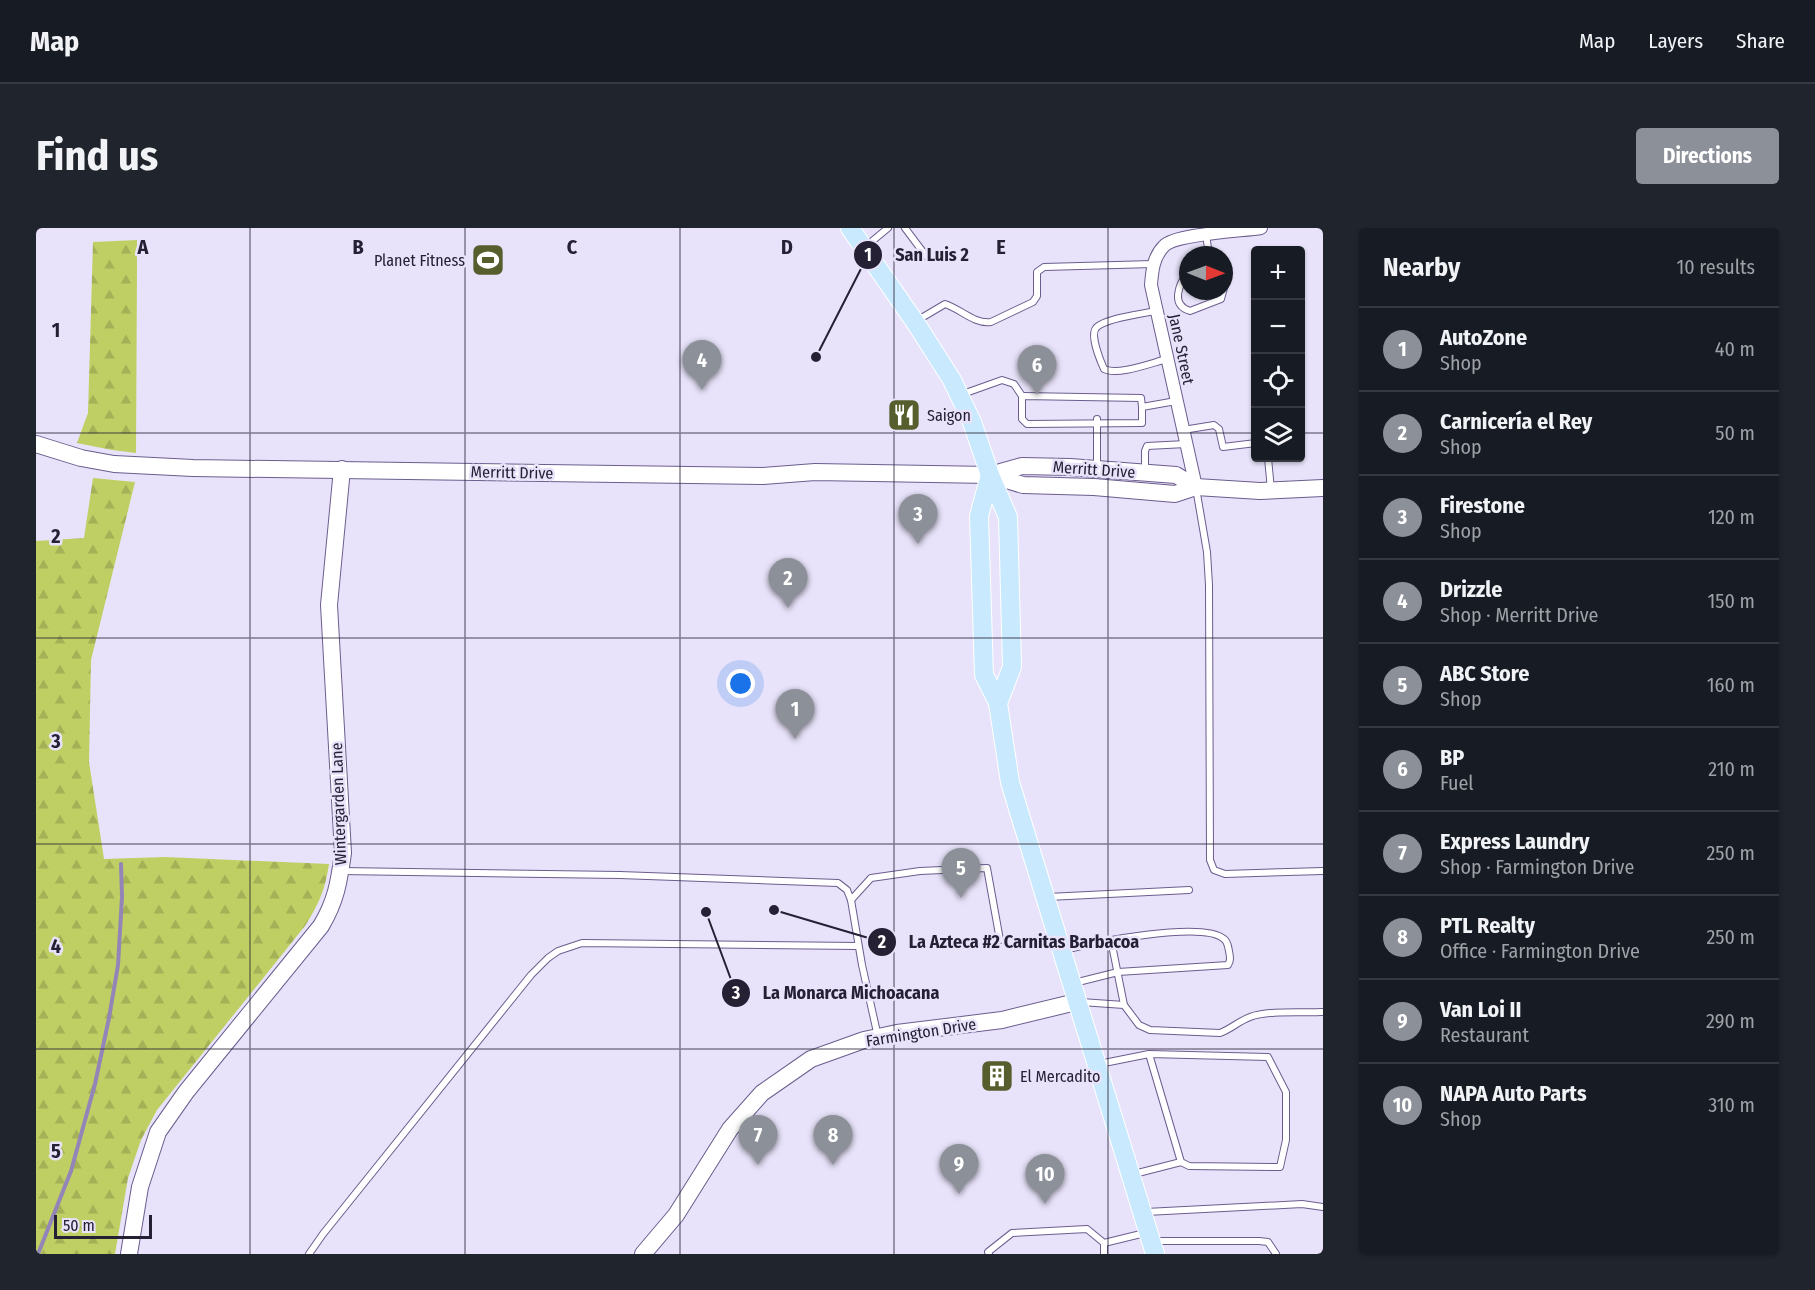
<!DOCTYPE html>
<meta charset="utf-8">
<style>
body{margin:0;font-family:"Fira Sans Condensed",sans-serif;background:#20242c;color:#f1f3f6}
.controls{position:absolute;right:18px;top:18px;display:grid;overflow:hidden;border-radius:6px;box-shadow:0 2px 4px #0004}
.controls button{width:54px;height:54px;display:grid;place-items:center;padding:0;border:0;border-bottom:2px solid #363941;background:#171b24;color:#f1f3f6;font:30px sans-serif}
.compass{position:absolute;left:1143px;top:18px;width:54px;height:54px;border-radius:50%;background:#171b24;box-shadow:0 2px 4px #0004;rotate:91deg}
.scale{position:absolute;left:18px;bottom:15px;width:98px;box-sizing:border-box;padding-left:6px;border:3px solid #252034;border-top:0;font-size:16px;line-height:21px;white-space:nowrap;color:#252034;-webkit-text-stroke:4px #e8e3fa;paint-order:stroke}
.you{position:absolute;left:705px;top:456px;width:21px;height:21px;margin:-15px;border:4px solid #fff;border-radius:50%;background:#1a73e8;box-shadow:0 0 0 9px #1a73e833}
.badge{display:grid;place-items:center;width:39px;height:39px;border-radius:50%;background:#8c9099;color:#fff;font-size:20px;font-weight:700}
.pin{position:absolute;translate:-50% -50px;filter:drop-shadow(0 2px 3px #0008)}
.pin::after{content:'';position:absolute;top:32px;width:21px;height:18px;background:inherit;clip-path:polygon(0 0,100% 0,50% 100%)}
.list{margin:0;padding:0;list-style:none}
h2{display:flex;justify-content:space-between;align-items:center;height:78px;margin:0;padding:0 24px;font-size:26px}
h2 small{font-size:20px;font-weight:400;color:#9ea1a6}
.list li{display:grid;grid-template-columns:39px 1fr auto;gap:18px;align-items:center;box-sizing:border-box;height:84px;padding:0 24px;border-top:2px solid #363941}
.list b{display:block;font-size:22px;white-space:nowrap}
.list p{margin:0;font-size:20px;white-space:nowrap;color:#9ea1a6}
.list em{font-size:20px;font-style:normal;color:#9ea1a6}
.icon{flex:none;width:33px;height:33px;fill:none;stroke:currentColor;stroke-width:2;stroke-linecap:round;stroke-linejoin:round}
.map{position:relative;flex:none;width:1287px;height:1026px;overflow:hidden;border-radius:6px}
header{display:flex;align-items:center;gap:36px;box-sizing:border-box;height:84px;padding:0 30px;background:#171b24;border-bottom:2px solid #363941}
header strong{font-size:28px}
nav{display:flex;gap:33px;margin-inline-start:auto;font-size:21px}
.intro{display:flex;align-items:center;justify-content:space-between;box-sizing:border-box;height:144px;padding:0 36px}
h1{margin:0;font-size:42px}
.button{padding:15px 27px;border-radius:6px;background:#8c9099;color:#fff;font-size:21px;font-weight:700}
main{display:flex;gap:36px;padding:0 36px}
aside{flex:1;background:#171b24;border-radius:6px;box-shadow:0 2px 4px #0004}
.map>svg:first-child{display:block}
.forest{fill:url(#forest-firs)}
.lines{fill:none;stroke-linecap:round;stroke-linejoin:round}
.stream{stroke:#9385b8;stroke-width:4}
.lane-casing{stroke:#6b5d8e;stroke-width:8}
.street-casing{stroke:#6b5d8e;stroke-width:14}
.secondary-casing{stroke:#6b5d8e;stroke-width:18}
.primary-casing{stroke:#fff;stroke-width:20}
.lane{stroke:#fff;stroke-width:6}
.street{stroke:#fff;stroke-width:12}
.secondary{stroke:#fff;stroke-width:16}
.primary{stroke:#c8e9fe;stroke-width:18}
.grid{fill:none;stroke:#252034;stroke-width:1.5;stroke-opacity:0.55}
.labels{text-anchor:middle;stroke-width:5;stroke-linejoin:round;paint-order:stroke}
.poi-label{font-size:16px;fill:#252034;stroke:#e8e3fa;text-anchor:start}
.street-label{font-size:16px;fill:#252034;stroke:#e8e3fa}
.grid-label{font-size:20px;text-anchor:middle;font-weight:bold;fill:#252034;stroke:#e8e3fa;stroke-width:5;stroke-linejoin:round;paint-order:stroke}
.leader{fill:none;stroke:#252034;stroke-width:2}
.callout-dot{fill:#252034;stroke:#e8e3fa;stroke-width:2}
.mark-label{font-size:18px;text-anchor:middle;font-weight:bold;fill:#fff}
.callout-label{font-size:18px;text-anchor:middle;font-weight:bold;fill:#252034;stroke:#e8e3fa;stroke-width:5;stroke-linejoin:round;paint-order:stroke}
</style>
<header>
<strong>Map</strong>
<nav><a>Map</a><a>Layers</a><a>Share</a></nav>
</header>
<div class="intro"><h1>Find us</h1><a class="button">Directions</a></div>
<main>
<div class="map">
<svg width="1287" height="1026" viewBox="0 0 1287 1026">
<defs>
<pattern id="forest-firs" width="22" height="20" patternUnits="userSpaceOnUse" patternTransform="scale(1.5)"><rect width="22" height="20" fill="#bfcf63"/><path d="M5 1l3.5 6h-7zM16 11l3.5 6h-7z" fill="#a4b157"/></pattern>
</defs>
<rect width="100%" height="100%" fill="#e8e3fa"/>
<g class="forest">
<polygon points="101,12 101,41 100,225 76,222 41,215 52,185 57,14"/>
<path d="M 57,250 L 99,254 L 55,432 L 53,534 L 68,631 L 129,629 L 293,636 C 289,662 283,676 269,698 L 121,882 L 105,912 L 92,950 L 79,1026 L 0,1026 L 0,313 L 48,310 Z"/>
</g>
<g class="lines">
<polyline class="stream" points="2,1026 35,943 59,856 73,790 82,737 86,669 85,636"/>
<g class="lane-casing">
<g id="lane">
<polyline points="869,0 890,28"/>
<polyline points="829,19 852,0"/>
<polyline points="1169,27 1172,20 1170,7"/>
<path d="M 1152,44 C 1143,56 1134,77 1154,83 L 1185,71 L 1188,60"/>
<path d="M 1120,83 C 1109,85 1067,91 1060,100 C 1054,107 1064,132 1068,141 C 1082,148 1115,135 1131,131"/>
<path d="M 882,92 L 909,76 C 925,81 937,96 955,94 L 997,74 L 1001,68 L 1001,44 L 1008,39 L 1117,36"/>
<polyline points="924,167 966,152 978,156 986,168"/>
<polyline points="1106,179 1106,195 991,196 986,191 986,168 1105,170 1106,179 1140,173"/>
<polyline points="1147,202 1178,197 1183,201 1187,219 1220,215"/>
<polyline points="1232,230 1235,262"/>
<polyline points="1061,241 1061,191"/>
<polyline points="1109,244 1109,223 1111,218 1150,216"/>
<polyline points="1160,260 1171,324 1173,357 1174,632 1178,642 1189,646 1287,643"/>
<polyline points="305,643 584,647 802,655 811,662 815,672 826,737 842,809"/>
<polyline points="1012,669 1153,662"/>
<polyline points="815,672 835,650 884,643 951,640 964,712"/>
<polyline points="1075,712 1088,777"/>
<path d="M 1028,722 C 1056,715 1167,692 1188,711 C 1192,714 1192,719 1193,723 C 1194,729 1195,732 1192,737 L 1082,744 L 1038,755"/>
<path d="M 1045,774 L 1088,777 L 1103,797 L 1114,802 L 1184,805 C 1195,801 1203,793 1214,789 C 1233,782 1265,785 1286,784"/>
<polyline points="1113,826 1145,934"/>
<polyline points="1063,836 1113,826 1232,829 1250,864 1250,912 1244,939 1153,938 1145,934 1098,946"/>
<polyline points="1110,984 1266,976 1287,979"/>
<polyline points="1118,1013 1223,1013 1232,1014 1240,1026"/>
<polyline points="1068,1015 1068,1026"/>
<polyline points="273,1026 287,1006 495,747 512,730 522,723 546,715 822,718"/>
<polyline points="953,1026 952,1024 976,1005 1051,1001 1068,1015 1109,1005"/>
</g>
</g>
<g class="street-casing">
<path id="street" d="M 1160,259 L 1115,57 C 1116,44 1117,29 1128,18 C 1139,6 1206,3 1225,0"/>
</g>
<g class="secondary-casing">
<g id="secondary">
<polyline points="0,216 45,230 78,236 157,240 727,248 779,244 954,247 987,257 1058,259 1139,266 1160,259 1224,263 1287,260"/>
<polyline points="954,247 986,238 1034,239 1140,247 1160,259"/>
<path d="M 93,1026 L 104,959 L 122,904 L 150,864 L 285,698 C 300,673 303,654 307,625 L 293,377 L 306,241"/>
<polyline points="607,1026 640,987 694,901 726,865 775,831 828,812 861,805 966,792 1040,774"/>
</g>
</g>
<g class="primary-casing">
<g id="primary">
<polyline points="814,0 881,97 916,152 936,194 954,247 972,289 976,439 962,475"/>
<polyline points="954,247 943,288 948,447 962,475 974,554 987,597 1119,1026"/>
</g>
</g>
<use href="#lane" class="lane"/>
<use href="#street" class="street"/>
<use href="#secondary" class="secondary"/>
<use href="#primary" class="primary"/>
</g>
<path class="grid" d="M 214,0 L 214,1026M 429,0 L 429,1026M 644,0 L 644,1026M 858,0 L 858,1026M 1072,0 L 1072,1026M 0,205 L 1220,205M 1264,205 L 1287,205M 0,410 L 1287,410M 0,616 L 1287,616M 0,821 L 1287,821"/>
<defs>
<g id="stadium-square" transform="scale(1.725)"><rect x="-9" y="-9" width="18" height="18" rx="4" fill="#565e2d" stroke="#e8e3fa"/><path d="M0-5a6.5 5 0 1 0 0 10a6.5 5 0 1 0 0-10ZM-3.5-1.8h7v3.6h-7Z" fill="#fff"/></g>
<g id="restaurant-square" transform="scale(1.725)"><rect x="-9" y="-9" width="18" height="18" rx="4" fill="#565e2d" stroke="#e8e3fa"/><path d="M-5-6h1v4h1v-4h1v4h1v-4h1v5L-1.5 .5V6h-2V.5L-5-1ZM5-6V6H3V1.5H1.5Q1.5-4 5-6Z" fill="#fff"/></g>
<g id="building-square" transform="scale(1.725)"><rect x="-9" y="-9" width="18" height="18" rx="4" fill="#565e2d" stroke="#e8e3fa"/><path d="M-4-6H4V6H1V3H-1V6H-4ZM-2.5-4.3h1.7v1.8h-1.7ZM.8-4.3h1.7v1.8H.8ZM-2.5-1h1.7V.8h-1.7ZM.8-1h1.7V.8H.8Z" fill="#fff"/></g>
</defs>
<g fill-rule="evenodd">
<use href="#stadium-square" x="452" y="32"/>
<use href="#restaurant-square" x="868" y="187"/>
<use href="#building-square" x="961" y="848"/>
</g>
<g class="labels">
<g class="poi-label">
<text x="429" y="38" text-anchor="end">Planet Fitness</text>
<text x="891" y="193">Saigon</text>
<text x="984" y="854">El Mercadito</text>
</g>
<g class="street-label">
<text transform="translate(1146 121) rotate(78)" y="6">Jane Street</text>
<text transform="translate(1058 241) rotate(4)" y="6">Merritt Drive</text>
<text transform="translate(476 244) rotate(1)" y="6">Merritt Drive</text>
<text transform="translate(302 576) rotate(-92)" y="6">Wintergarden Lane</text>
<text transform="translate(885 804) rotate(-9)" y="6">Farmington Drive</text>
</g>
</g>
<g class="grid-label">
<text x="107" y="26">A</text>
<text x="322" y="26">B</text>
<text x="536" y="26">C</text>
<text x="751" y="26">D</text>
<text x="965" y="26">E</text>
<text x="20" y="109">1</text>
<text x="20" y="315">2</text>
<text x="20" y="520">3</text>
<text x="20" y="725">4</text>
<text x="20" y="930">5</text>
</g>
<path class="leader" d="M780 129L832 27M738 682L846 714M670 684L700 765"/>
<g class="callout-dot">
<circle cx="780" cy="129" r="6"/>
<circle cx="738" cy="682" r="6"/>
<circle cx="670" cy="684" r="6"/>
<circle cx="832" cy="27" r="15"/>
<circle cx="846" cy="714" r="15"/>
<circle cx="700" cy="765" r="15"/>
</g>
<g class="mark-label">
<text x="832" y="33">1</text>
<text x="846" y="720">2</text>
<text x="700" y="771">3</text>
</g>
<g class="callout-label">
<text x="896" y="33">San Luis 2</text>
<text x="988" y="720">La Azteca #2 Carnitas Barbacoa</text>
<text x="815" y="771">La Monarca Michoacana</text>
</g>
</svg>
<div class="controls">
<button>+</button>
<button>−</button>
<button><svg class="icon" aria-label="locate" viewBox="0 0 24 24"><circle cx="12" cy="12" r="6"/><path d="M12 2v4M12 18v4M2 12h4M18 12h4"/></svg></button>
<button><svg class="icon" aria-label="layers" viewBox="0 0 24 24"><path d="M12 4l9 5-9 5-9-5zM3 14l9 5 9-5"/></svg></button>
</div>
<svg class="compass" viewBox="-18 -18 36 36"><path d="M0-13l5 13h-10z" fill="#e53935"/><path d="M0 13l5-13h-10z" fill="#9ea1a6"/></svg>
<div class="scale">50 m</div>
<div class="you"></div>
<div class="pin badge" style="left:759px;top:511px">1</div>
<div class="pin badge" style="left:752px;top:380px">2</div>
<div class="pin badge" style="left:882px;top:316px">3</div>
<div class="pin badge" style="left:666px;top:162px">4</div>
<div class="pin badge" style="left:925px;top:670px">5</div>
<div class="pin badge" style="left:1001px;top:167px">6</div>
<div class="pin badge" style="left:722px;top:937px">7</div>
<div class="pin badge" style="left:797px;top:937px">8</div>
<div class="pin badge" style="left:923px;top:966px">9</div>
<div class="pin badge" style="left:1009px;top:976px">10</div>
</div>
<aside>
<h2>Nearby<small>10 results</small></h2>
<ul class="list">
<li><span class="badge">1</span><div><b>AutoZone</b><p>Shop</p></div><em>40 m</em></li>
<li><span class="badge">2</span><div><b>Carnicería el Rey</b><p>Shop</p></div><em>50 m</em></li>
<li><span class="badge">3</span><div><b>Firestone</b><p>Shop</p></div><em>120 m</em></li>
<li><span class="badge">4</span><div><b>Drizzle</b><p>Shop · Merritt Drive</p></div><em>150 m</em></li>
<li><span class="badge">5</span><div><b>ABC Store</b><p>Shop</p></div><em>160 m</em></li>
<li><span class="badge">6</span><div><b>BP</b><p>Fuel</p></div><em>210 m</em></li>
<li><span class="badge">7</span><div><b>Express Laundry</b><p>Shop · Farmington Drive</p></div><em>250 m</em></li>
<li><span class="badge">8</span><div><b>PTL Realty</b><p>Office · Farmington Drive</p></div><em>250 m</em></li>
<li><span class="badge">9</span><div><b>Van Loi II</b><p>Restaurant</p></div><em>290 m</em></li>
<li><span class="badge">10</span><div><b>NAPA Auto Parts</b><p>Shop</p></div><em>310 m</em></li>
</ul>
</aside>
</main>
